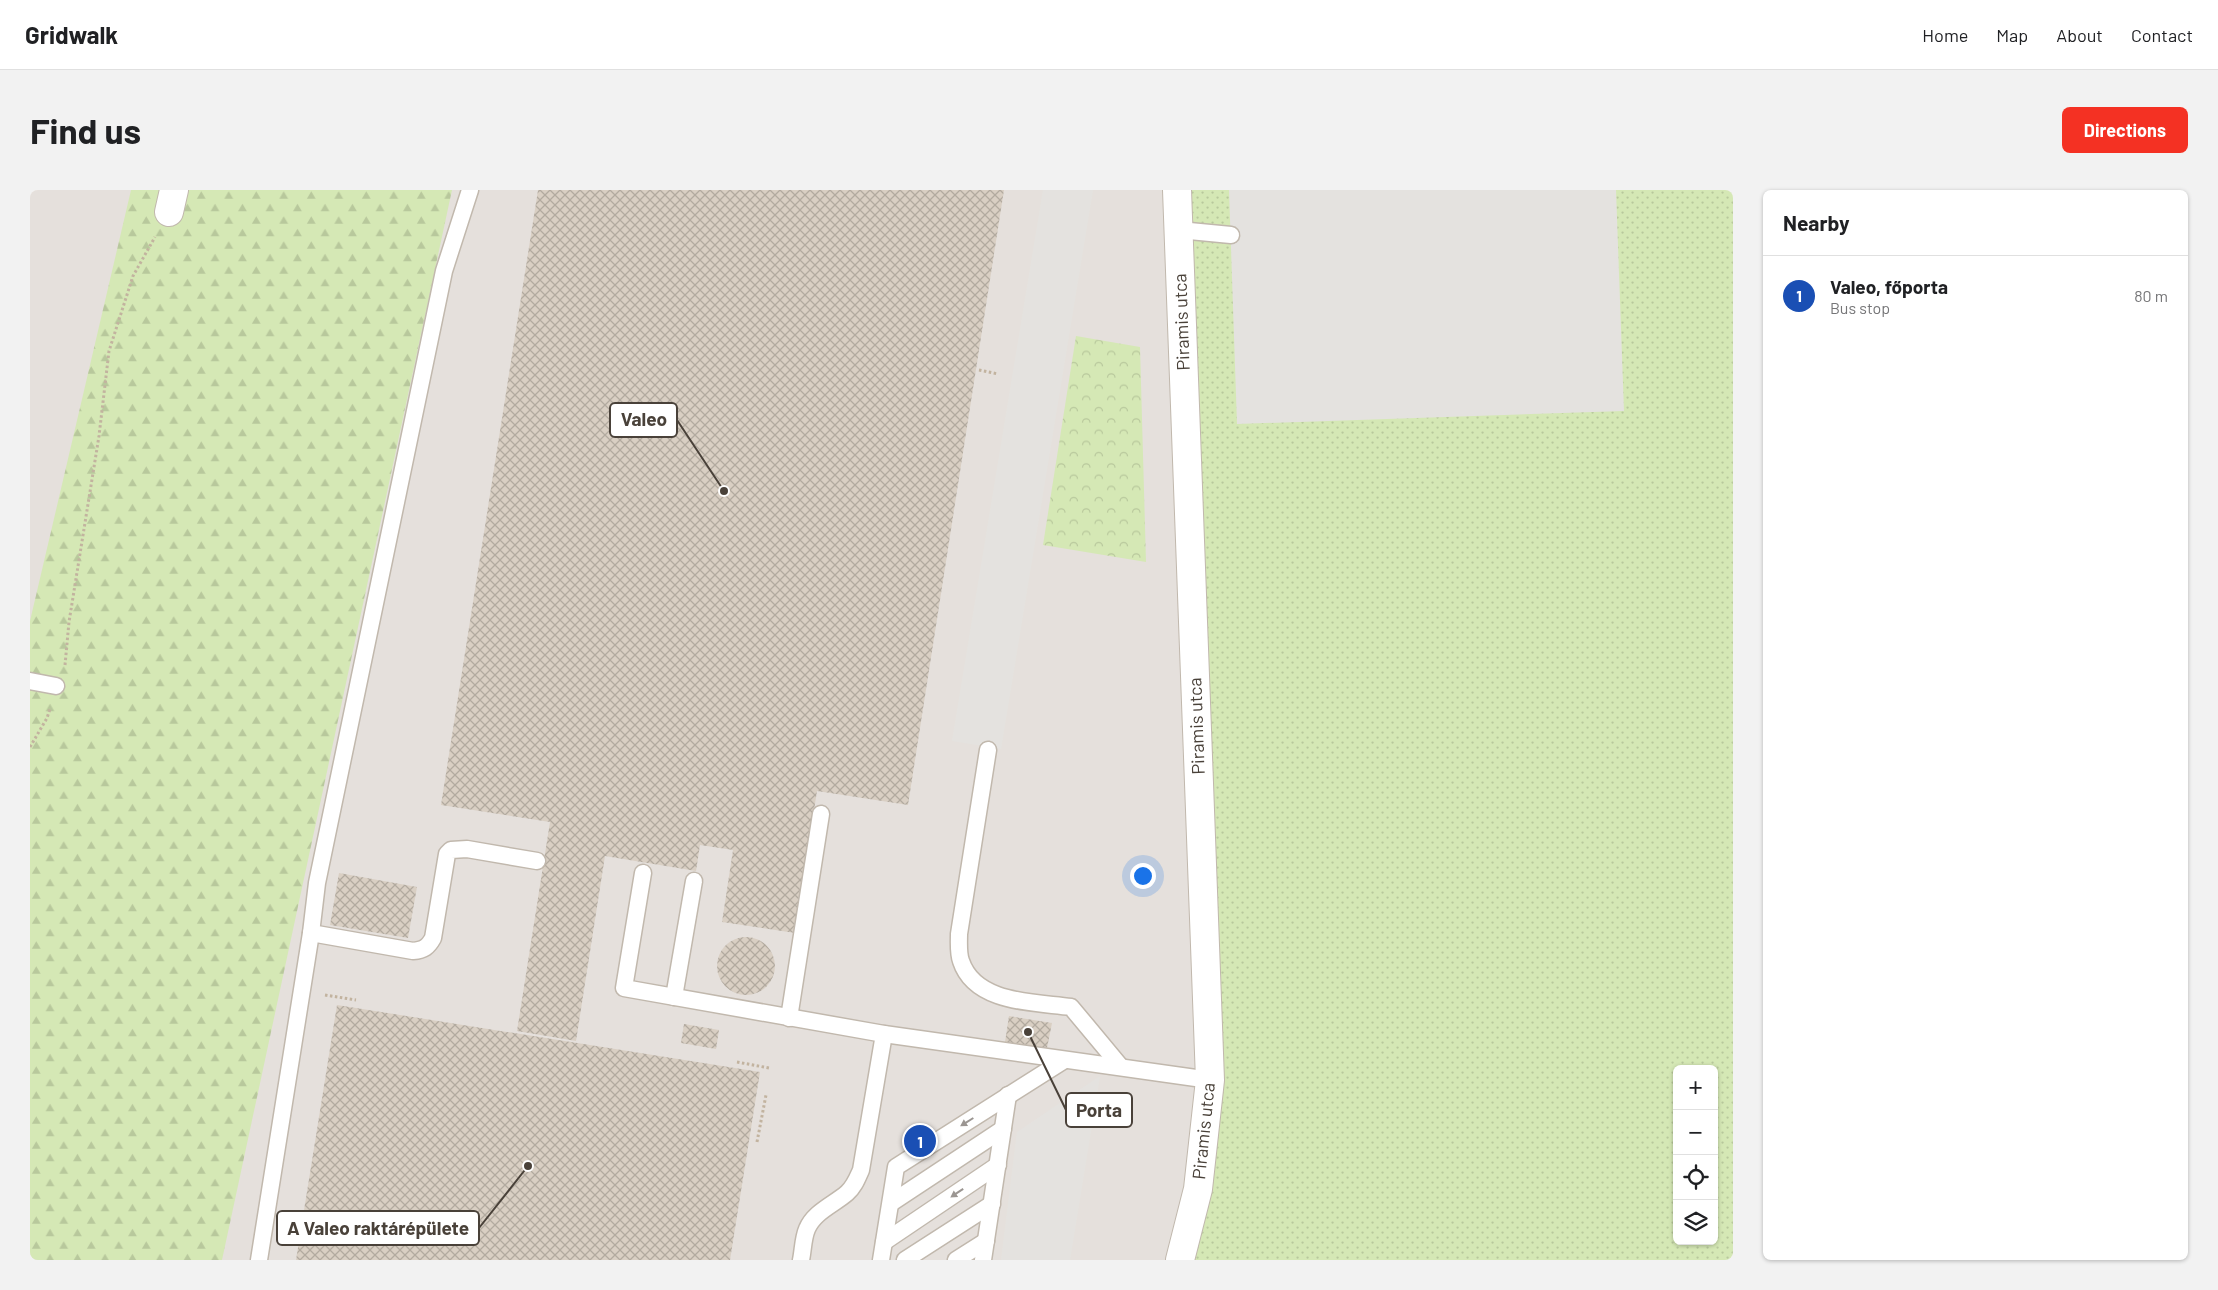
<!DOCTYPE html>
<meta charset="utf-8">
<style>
body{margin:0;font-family:Barlow,sans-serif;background:#f2f2f2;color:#202124}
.controls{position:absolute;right:15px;bottom:15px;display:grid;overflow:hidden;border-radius:8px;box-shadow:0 1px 4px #0004}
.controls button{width:45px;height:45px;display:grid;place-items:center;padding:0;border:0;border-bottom:1px solid #e0e0e0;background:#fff;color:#202124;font:25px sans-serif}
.you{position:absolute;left:1112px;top:685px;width:18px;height:18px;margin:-12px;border:4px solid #fff;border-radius:50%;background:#1a73e8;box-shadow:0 0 0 8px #1a73e833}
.badge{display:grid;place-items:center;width:32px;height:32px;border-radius:50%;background:#f43123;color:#fff;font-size:16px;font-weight:700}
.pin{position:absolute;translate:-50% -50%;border:2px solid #fff;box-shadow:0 1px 5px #0006}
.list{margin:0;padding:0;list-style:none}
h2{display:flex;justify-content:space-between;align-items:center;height:65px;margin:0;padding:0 20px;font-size:21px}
h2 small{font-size:16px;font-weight:400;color:#757577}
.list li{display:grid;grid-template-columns:32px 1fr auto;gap:15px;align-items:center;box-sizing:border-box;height:80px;padding:0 20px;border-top:1px solid #e0e0e0}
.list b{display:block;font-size:19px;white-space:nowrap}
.list p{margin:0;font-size:16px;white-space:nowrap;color:#757577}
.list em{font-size:16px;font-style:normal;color:#757577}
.icon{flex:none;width:28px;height:28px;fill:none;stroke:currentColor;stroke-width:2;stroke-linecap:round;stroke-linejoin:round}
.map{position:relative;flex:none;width:1703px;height:1070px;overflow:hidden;border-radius:8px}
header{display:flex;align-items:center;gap:30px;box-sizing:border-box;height:70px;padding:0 25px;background:#fff;border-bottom:1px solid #e0e0e0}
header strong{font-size:24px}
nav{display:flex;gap:28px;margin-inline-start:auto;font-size:18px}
.intro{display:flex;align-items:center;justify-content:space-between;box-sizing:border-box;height:120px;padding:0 30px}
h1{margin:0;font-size:35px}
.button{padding:12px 22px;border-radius:8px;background:#f43123;color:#fff;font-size:18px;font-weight:700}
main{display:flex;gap:30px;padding:0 30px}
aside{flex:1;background:#fff;border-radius:8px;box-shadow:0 1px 4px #0004}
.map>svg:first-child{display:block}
.industrial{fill:#e5e0dc}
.grass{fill:url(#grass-dots);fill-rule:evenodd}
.forest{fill:url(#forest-firs)}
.park{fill:url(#park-crowns)}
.parking{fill:#e4e2df}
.building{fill:url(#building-cross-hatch)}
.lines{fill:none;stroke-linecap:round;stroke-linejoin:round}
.lane-casing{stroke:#c1b8ad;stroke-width:19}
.street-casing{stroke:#c1b8ad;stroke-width:30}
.path{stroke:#c2b39f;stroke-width:3;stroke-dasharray:2.5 2.5;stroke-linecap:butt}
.lane{stroke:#fff;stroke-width:16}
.street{stroke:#fff;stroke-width:28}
.oneway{fill:#9b9692}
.labels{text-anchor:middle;stroke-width:4;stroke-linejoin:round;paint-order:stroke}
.street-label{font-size:18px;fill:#494139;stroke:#fff}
.leader{fill:none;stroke:#494139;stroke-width:2}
.callout-dot{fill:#494139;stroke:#fff;stroke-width:2}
.callout{fill:#fff;stroke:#494139;stroke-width:2}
.callout-label{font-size:19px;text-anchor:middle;font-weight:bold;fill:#494139}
</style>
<header>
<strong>Gridwalk</strong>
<nav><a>Home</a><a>Map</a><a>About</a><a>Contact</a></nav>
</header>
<div class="intro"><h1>Find us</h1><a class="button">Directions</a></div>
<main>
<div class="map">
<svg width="1703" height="1070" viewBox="0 0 1703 1070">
<defs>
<pattern id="grass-dots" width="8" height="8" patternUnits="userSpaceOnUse" patternTransform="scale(1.25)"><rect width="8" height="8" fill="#d5e8b5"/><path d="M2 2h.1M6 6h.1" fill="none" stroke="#b8c89c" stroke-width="1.8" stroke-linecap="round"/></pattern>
<pattern id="forest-firs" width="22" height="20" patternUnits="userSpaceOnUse" patternTransform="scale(1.25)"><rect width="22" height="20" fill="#d5e8b5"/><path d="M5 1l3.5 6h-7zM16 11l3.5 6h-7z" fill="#b8c89c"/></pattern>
<pattern id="park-crowns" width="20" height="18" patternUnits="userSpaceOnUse" patternTransform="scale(1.25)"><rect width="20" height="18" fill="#d5e8b5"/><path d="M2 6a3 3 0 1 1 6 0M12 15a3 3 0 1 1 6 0" fill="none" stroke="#b8c89c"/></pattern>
<pattern id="building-cross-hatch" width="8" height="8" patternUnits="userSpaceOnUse" patternTransform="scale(1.25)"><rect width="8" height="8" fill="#d9cfc3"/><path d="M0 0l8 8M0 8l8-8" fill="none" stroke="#b2aa9f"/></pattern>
</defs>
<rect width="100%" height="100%" fill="#f5f1eb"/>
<polygon class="industrial" points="0,0 1151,0 1185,890 1154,1070 0,1070"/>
<path class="grass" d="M 1151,0 L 1703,0 L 1703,1070 L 1154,1070 L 1172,999 ZM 1647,879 L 1684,879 L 1684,1051 L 1647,1051 Z"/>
<polygon class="forest" points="101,0 422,0 192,1070 0,1070 0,431"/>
<polygon class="park" points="1046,146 1110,157 1116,372 1013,355"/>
<g class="parking">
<polygon points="1013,0 1063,0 971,559 922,551"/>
<polygon points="1199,0 1586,0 1594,221 1207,234"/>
<polygon points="1070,886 1040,1070 971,1070 987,942"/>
</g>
<g class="building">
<polygon points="508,0 974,0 878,615 787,601 765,743 692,732 703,660 670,655 666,681 575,666 546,851 487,841 520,632 411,615"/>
<polygon points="309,683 387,697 378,748 300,735"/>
<circle cx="716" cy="776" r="29"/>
<polygon points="307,815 730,882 700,1070 266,1070"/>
<polygon points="979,826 1022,833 1017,858 975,852"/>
<polygon points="654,834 689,840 686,859 651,853"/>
</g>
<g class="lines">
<g class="lane-casing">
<g id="lane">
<polyline points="1149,40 1201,45"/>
<polyline points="0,491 26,496"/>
<path d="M 958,560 L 929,744 C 929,752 928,763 931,771 C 945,814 1005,812 1041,817 L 1091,877"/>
<polyline points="613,683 594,798 854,844 1180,890"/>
<path d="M 281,743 L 383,761 C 394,760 398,757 403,748 L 417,664 L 421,660 L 437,659 L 507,671"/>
<polyline points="644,807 664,691"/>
<polyline points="759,828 791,624"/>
<polyline points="861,1013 973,939"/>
<polyline points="854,1052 968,975"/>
<polyline points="229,1070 281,743 287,693 414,81 440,0"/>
<path d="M 771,1070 C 773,1061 773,1048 777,1039 C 784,1022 803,1015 817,1003 C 824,997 827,989 831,980 L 854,844"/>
<polyline points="851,1070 866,977 1033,871"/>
<polyline points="875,1070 962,1014"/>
<polyline points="926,1070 956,1051"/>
<polyline points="953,1070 978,905"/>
</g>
</g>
<g class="street-casing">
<g id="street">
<polyline points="1147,0 1180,890 1168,999 1150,1070"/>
<polyline points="139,22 144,0"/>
</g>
</g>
<g class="path">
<polyline points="949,180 968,184"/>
<polyline points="35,475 39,432 69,246 79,161 103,86 125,47"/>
<polyline points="0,557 17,528 20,519"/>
<polyline points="295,805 326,810"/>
<polyline points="707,872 739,878"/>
<polyline points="727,952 736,905"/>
</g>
<use href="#lane" class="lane"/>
<use href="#street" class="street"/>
</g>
<defs><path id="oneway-solid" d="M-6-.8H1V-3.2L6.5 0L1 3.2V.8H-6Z" transform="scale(1.25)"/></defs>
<g class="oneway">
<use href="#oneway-solid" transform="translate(937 932) rotate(148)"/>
<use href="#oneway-solid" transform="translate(927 1003) rotate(146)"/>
</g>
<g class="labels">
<g class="street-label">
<text transform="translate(1152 132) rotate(-92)" y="6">Piramis utca</text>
<text transform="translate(1167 536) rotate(-92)" y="6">Piramis utca</text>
<text transform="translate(1174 941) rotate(-84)" y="6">Piramis utca</text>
</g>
</g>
<path class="leader" d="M694 301L647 230M998 842L1036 920M498 976L449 1038"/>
<g class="callout-dot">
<circle cx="694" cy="301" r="5"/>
<circle cx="998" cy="842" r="5"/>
<circle cx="498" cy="976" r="5"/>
</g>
<g class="callout">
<rect x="580" y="213" width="67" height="34" rx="5"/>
<rect x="1036" y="903" width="66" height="34" rx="5"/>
<rect x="247" y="1021" width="202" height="34" rx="5"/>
</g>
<g class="callout-label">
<text x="614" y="236">Valeo</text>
<text x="1069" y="927">Porta</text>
<text x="348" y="1045">A Valeo raktárépülete</text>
</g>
</svg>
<div class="controls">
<button>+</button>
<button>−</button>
<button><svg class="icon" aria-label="locate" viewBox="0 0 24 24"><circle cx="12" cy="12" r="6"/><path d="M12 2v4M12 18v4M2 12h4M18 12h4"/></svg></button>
<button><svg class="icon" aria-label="layers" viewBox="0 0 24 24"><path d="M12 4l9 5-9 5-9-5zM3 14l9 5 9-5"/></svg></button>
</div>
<div class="you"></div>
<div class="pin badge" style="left:890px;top:951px;background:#1a4fb4">1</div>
</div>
<aside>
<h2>Nearby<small></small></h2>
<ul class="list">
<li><span class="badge" style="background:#1a4fb4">1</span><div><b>Valeo, főporta</b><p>Bus stop</p></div><em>80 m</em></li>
</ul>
</aside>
</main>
